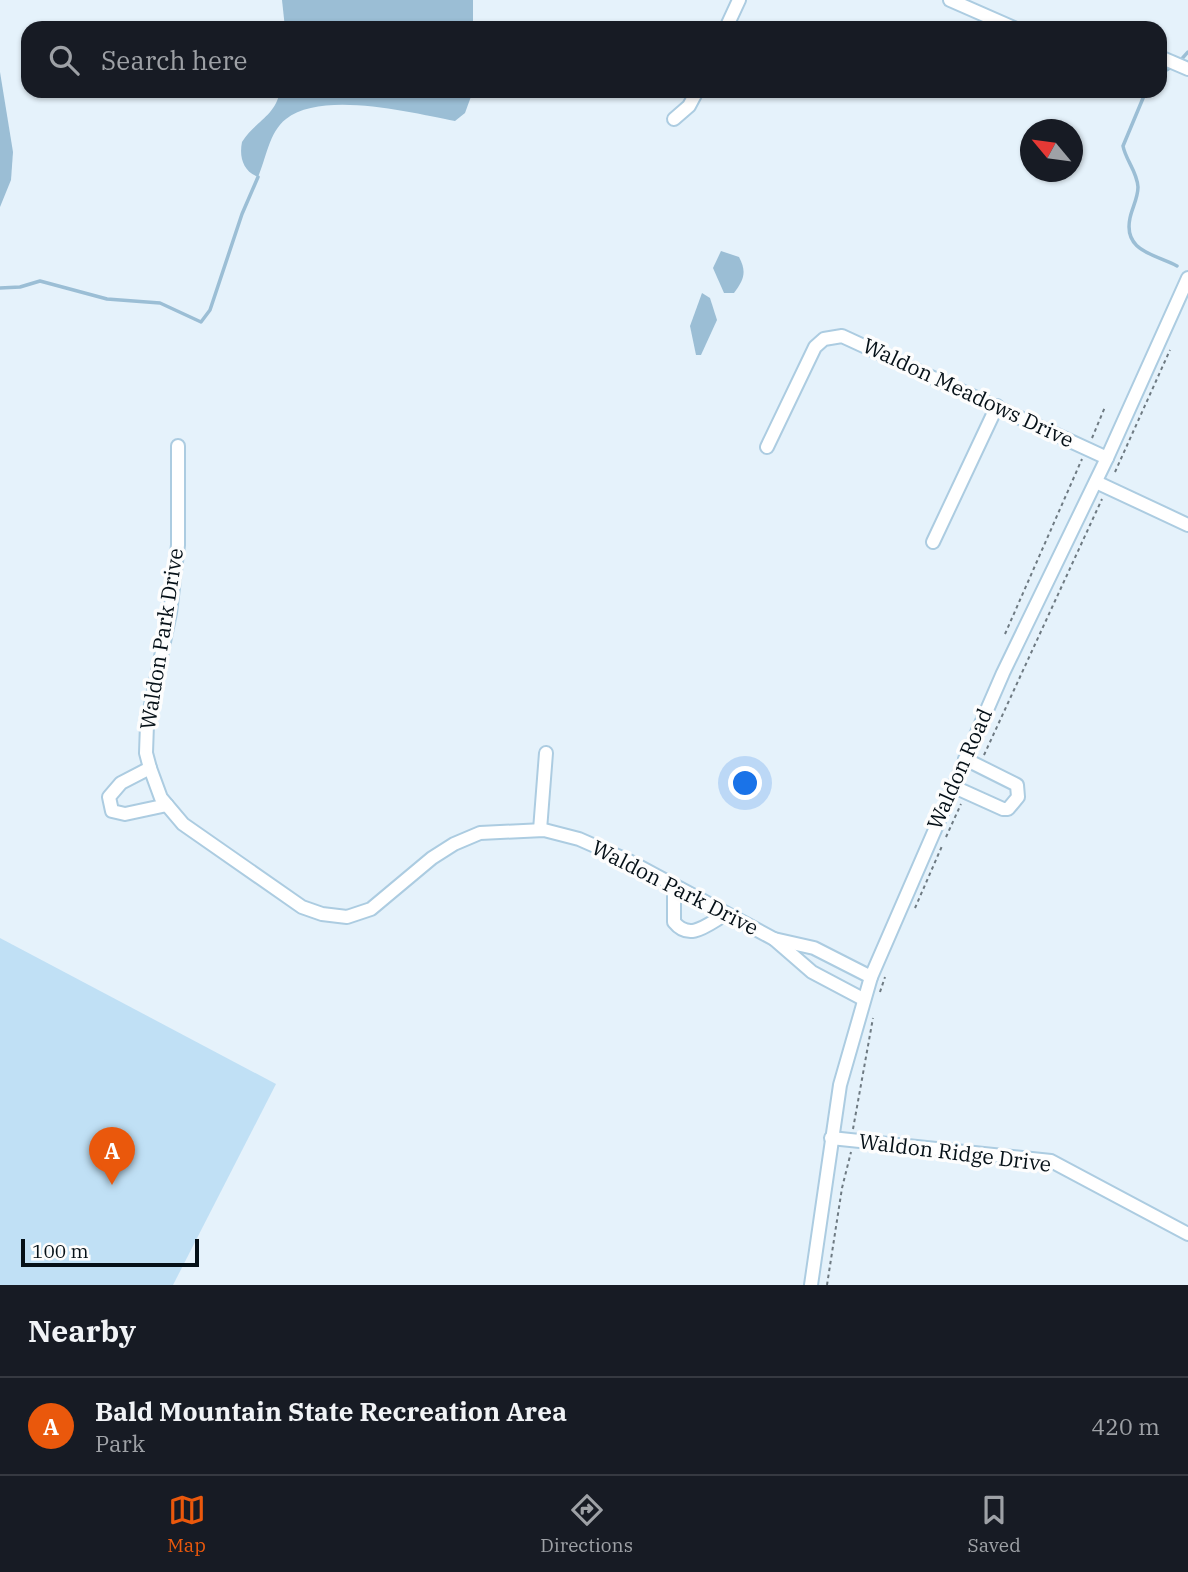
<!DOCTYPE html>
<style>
body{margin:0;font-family:"IBM Plex Serif",serif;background:#20242c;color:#f1f3f6}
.compass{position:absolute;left:1020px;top:119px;width:63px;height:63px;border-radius:50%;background:#171b24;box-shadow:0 2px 5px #0004;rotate:299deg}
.scale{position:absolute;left:21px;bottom:18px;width:178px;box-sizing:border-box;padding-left:7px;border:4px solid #051017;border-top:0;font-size:19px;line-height:24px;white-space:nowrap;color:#051017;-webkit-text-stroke:5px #fdfdfd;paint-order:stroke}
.you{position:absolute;left:746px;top:784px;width:24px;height:24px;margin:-18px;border:5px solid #fff;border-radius:50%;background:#1a73e8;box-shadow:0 0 0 10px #1a73e833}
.badge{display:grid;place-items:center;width:46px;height:46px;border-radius:50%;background:#ea580c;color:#fff;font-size:23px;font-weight:700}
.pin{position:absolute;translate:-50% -58px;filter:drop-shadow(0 2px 4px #0008)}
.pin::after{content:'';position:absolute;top:37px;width:24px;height:21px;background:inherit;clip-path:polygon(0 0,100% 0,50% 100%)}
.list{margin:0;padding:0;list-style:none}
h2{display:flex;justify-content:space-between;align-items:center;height:91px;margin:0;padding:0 28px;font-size:30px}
h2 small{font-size:23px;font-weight:400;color:#9ea1a6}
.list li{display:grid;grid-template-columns:46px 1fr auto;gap:21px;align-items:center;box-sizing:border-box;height:98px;padding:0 28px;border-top:2px solid #363941}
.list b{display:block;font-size:26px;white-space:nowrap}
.list p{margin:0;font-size:23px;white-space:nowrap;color:#9ea1a6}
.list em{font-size:23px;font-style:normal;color:#9ea1a6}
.icon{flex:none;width:38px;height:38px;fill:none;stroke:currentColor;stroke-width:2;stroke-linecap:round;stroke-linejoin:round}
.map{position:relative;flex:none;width:1188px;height:1285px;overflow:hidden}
.search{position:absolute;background:#171b24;box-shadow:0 2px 5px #0004;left:21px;right:21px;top:21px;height:77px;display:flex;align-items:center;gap:18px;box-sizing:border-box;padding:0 24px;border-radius:21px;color:#9ea1a6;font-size:26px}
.sheet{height:189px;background:#171b24}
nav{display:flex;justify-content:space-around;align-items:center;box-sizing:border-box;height:98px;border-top:2px solid #363941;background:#171b24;font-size:19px;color:#9ea1a6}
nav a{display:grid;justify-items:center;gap:4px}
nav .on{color:#ea580c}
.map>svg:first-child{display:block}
.green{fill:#c0e0f5}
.water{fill:#9bbed5}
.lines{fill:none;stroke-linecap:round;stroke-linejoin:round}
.stream{stroke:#9bbed5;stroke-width:3.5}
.minor-casing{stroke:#accce1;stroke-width:16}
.path{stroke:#6e7a82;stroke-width:2;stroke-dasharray:3.5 3.5;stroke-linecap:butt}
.minor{stroke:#fff;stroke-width:12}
.labels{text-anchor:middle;stroke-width:7;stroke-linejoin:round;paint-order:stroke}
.street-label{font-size:21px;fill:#051017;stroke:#fdfdfd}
</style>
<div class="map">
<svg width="1188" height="1285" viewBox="0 0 1188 1285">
<rect width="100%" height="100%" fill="#e5f2fb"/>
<polygon class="green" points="0,938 276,1084 173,1285 0,1285"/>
<g class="water">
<polygon points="282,0 473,0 473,28 285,28"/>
<polygon points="0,72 13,152 11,180 0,207"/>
<path d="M 280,91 L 473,91 L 465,113 L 455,121 C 412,113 323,90 286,119 C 269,132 266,159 258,177 C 243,171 239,157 242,142 C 255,121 275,117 280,91 Z"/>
<path d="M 721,251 L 739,257 C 747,272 744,280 734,293 L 724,293 L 713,268 Z"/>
<polygon points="702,293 710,298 717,320 701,355 696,355 690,326"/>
</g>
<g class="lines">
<g class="stream">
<polyline points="1179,62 1188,52"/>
<polyline points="1160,74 1173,66"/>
<path d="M 1146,91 L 1123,146 C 1126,161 1137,171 1138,187 C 1138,198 1132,208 1130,218 C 1123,251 1154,254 1177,266"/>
<polyline points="0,288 20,287 40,281 107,299 160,303 201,322 210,310 242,214 258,177"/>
</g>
<g class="minor-casing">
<g id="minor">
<polyline points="950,0 1014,28"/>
<polyline points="726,28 739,0"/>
<polyline points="1160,57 1188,69"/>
<polyline points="674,119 689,106 697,91"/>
<polyline points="178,446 178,545 170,613 147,724 146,753 150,768 161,798 183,824 302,907 322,914 347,917 371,909 432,858 454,844 480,833 544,830 579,839 629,861 774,939 814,948 871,977"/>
<polyline points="767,447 815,347 824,339 842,336 1107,458"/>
<polyline points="1096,482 1188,525"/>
<polyline points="933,542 997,406"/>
<polyline points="150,768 121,783 109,797 112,811 125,814 167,805"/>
<polyline points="952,786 1003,809 1008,809 1018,797 1017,785 965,759"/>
<polyline points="540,830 546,753"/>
<path d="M 674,886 L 674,922 C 690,942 708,924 726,914"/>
<polyline points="774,939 812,972 863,999"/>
<polyline points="831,1138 1051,1161 1188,1234"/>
<polyline points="811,1285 840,1085 871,977 1003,673 1107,458 1188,278"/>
</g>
</g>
<g class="path">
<polyline points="1092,438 1105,407"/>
<polyline points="1115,472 1170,350"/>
<polyline points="1005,634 1082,459"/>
<polyline points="984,755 1102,499"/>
<polyline points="946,837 961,804"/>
<polyline points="915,908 942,846"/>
<polyline points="880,992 885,977"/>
<polyline points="853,1129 873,1018"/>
<polyline points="827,1285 842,1188 851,1152"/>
</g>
<use href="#minor" class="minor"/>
</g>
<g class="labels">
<g class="street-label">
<text transform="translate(968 393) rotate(25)" y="7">Waldon Meadows Drive</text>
<text transform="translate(162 639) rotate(-81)" y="7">Waldon Park Drive</text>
<text transform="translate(960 769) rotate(-66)" y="7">Waldon Road</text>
<text transform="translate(675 888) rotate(27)" y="7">Waldon Park Drive</text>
<text transform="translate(955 1153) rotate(7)" y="7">Waldon Ridge Drive</text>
</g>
</g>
</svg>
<svg class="compass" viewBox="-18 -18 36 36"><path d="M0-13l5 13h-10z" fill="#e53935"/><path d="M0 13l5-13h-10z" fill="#9ea1a6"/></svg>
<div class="scale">100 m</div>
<div class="you"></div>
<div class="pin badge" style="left:112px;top:1185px">A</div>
<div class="search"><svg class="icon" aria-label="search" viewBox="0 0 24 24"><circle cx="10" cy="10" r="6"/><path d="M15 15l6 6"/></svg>Search here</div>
</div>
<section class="sheet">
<h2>Nearby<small></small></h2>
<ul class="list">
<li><span class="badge">A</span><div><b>Bald Mountain State Recreation Area</b><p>Park</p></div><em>420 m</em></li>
</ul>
</section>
<nav>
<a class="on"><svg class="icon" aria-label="map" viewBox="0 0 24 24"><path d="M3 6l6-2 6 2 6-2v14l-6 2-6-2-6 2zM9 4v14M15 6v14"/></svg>Map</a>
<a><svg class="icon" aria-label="directions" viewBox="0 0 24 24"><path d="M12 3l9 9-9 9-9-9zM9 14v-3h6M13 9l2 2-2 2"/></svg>Directions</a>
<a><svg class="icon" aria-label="saved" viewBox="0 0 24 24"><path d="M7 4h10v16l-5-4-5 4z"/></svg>Saved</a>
</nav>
